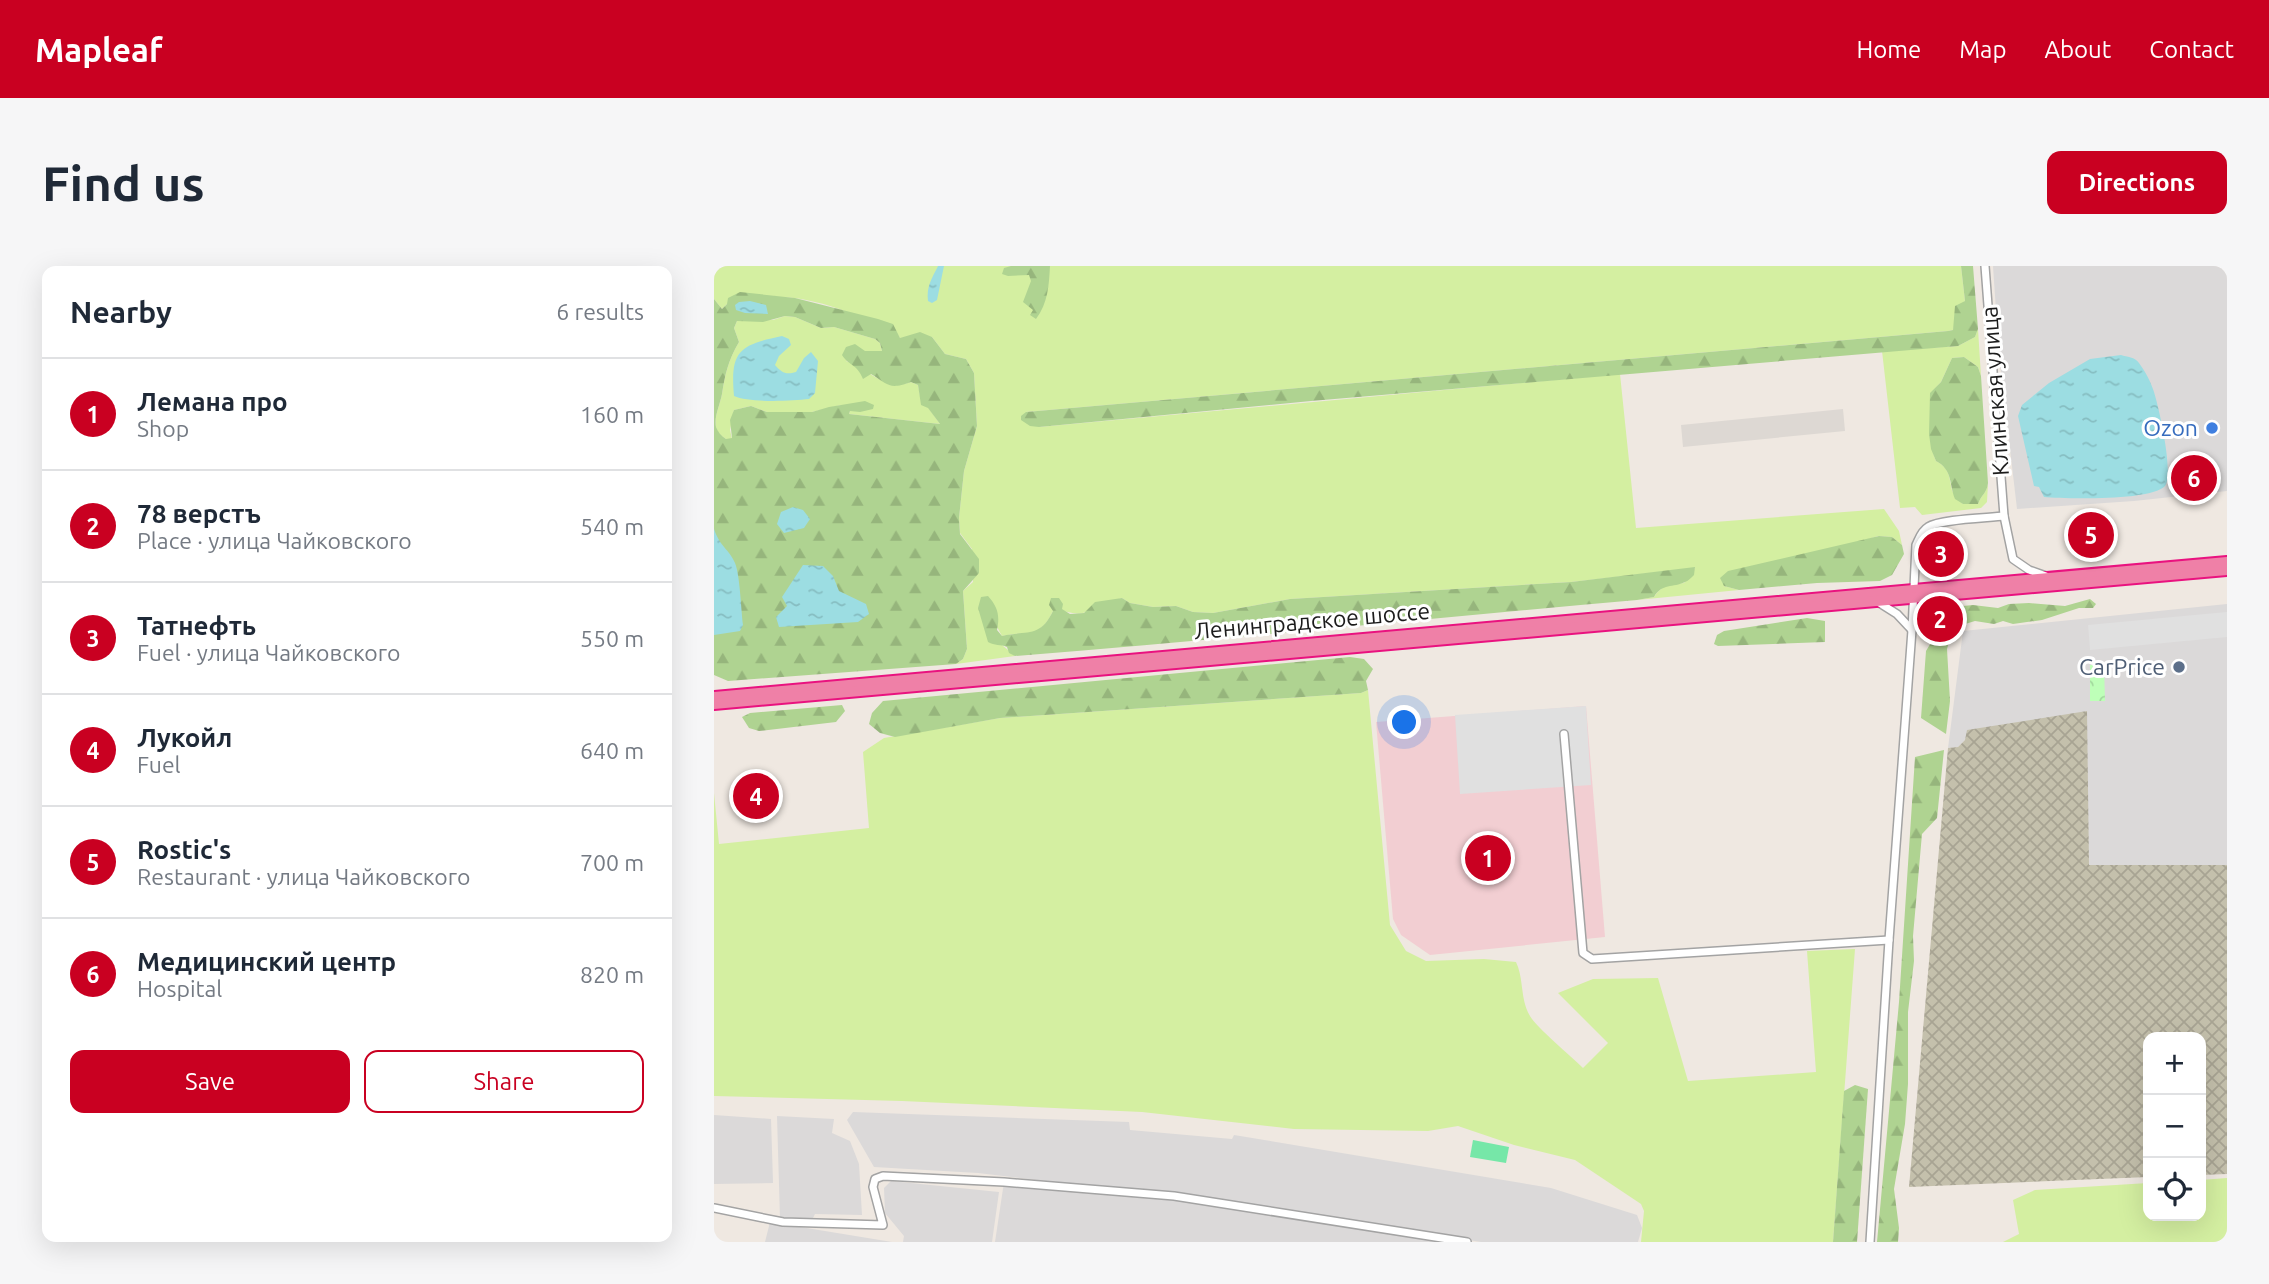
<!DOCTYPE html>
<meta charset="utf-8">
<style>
body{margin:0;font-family:Ubuntu,sans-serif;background:#f6f6f7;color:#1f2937}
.controls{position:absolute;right:21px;bottom:21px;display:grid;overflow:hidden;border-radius:14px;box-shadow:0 7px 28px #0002}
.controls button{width:63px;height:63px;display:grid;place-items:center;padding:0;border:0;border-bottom:2px solid #e0e1e3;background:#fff;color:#1f2937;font:35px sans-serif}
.you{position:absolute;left:691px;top:457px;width:24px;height:24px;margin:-18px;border:5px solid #fff;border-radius:50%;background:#1a73e8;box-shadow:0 0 0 10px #1a73e833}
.badge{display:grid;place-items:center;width:46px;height:46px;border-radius:50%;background:#c90021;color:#fff;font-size:23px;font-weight:700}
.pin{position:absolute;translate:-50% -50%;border:4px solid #fff;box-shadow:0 2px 7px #0006}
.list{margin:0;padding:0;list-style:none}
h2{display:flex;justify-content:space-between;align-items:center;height:91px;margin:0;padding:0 28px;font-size:30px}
h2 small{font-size:23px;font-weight:400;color:#747a83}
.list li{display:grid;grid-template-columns:46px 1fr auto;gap:21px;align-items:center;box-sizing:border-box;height:112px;padding:0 28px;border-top:2px solid #e0e1e3}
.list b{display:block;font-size:26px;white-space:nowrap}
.list p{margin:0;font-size:23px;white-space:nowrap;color:#747a83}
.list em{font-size:23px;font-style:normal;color:#747a83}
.actions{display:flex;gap:14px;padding:21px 28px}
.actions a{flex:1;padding:16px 0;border:2px solid #c90021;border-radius:14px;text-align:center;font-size:24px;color:#c90021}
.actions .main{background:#c90021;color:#fff}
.icon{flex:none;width:38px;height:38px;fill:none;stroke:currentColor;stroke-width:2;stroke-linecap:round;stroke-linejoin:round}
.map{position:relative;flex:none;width:1513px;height:976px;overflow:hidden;border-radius:14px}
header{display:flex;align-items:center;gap:42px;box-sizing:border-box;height:98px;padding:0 35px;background:#c90021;color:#fff}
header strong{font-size:33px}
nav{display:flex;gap:38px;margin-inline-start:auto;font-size:24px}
.intro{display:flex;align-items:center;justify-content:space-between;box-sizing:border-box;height:168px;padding:0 42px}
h1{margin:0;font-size:49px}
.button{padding:18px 32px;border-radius:14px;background:#c90021;color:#fff;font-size:24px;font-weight:700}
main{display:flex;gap:42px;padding:0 42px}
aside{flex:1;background:#fff;border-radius:14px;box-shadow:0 7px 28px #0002}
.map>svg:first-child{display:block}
.residential{fill:#dbd9d9}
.commercial{fill:#f2ced2}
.airport{fill:#ddd8d3}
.construction{fill:url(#construction-cross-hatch)}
.grass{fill:#d4efa1}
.forest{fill:url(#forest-firs);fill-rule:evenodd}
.park{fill:url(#park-crowns)}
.pitch{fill:#76e7a8}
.parking{fill:#e0e0e0}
.water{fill:url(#water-ripples)}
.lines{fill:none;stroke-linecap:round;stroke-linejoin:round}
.minor-casing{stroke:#a3a3a3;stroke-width:10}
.highway-casing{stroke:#e9127f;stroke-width:14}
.minor{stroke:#fff;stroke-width:7}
.highway{stroke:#ef80a7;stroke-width:10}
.shop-dot{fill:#3f7fe0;stroke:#fff;stroke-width:2.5}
.service-dot{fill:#5c6f8a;stroke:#fff;stroke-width:2.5}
.labels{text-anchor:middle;stroke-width:6;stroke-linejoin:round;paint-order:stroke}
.street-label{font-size:23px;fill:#1c1c1c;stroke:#fff}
.shop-label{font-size:23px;fill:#366cbe;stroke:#fff;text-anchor:end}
.service-label{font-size:23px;fill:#4e5e75;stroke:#fff;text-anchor:end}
</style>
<header>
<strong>Mapleaf</strong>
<nav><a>Home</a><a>Map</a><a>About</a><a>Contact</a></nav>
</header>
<div class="intro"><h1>Find us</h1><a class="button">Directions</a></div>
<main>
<aside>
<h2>Nearby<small>6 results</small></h2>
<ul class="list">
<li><span class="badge">1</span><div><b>Лемана про</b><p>Shop</p></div><em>160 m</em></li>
<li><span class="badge">2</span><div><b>78 верстъ</b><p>Place · улица Чайковского</p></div><em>540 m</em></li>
<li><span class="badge">3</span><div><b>Татнефть</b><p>Fuel · улица Чайковского</p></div><em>550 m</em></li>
<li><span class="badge">4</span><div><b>Лукойл</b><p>Fuel</p></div><em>640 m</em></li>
<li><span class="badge">5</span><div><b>Rostic's</b><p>Restaurant · улица Чайковского</p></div><em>700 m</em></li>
<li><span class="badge">6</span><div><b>Медицинский центр</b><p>Hospital</p></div><em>820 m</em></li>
</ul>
<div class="actions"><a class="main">Save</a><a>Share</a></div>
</aside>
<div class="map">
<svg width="1513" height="976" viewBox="0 0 1513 976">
<defs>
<pattern id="construction-cross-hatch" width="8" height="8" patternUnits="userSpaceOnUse" patternTransform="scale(1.75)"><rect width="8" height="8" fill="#c4c0ac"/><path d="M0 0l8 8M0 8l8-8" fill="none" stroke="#a8a493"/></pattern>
<pattern id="forest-firs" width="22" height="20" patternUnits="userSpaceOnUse" patternTransform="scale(1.75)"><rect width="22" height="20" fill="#afd391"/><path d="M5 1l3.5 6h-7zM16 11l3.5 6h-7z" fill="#96b57c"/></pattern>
<pattern id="park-crowns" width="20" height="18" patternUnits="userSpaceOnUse" patternTransform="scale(1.75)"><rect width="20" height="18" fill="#beffb8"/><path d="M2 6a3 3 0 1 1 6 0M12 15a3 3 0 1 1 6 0" fill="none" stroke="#a3da9e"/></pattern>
<pattern id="water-ripples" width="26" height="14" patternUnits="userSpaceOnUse" patternTransform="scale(1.75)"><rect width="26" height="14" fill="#9cdde2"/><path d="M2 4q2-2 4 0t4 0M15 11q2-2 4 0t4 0" fill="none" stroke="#86bdc1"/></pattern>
</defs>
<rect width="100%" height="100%" fill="#efe8e1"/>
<g class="residential">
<polygon points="1279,0 1513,0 1513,225 1420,235 1303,243 1285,89"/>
<polygon points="1513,338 1513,599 1374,599 1251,474 1244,481 1234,482 1249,365"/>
<polygon points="139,846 415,856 416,864 518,873 520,869 837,922 923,949 928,962 924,976 767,976 584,947 753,976 281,976 290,916 439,928 264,907 160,901 133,854"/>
<polygon points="0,849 57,853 59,917 0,918"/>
<polygon points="63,850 120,853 118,867 136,875 145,898 148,949 101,948 98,954 66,953"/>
<polygon points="177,915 285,926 278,976 189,976 190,970 171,947 170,922"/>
<polygon points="56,956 178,976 51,976"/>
</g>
<polygon class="commercial" points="872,440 891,671 716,689 687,669 679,653 662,456"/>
<polygon class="airport" points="1129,143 1131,165 969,181 967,159"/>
<polygon class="construction" points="1373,445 1375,599 1513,599 1513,908 1487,909 1487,771 1434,771 1434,911 1195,921 1234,482 1244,481 1251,474 1253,464"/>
<g class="grass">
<path d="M 0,0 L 1247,0 L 1251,35 L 1247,39 L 1239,64 L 1234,65 L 312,146 L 325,161 L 906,108 L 922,262 L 1170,243 L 1185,265 L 1188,279 L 1178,271 L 1164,270 L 1010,320 L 1025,324 L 923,334 L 940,331 C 947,319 957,318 970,317 L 981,302 L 857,316 L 576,333 L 499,347 L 479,346 L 462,340 L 439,341 L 416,337 L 408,332 C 394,335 382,344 369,347 C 357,349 350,343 339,345 C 325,374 315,364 288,370 L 267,332 L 288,379 L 301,390 L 242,398 L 249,393 L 253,383 L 249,325 L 259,316 L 258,283 L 246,267 L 245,252 L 250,205 L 263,160 L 260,107 L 252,93 L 231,88 L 218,71 L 186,72 L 182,66 C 143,50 105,31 62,31 C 46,31 29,36 13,38 L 8,43 L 0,33 Z"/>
<path d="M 71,50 L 81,51 L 107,62 L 120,61 L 161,73 L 166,77 L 168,85 L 151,85 L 132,95 C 156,103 170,126 197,116 L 204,119 L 206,130 L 226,158 L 135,148 L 136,145 L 127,139 L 98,146 L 53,146 L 37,140 L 20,144 L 16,164 L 18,173 L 12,173 C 7,170 3,166 2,161 C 0,150 6,139 8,128 C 11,108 14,95 25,76 L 20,62 L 23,55 L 59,54 Z"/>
<path d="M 1264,63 L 1267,110 L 1264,101 L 1250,91 L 1238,92 L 1227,116 L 1216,128 C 1217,151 1213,174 1222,195 C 1236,202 1235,211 1238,224 C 1240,230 1245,234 1249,238 L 1264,238 C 1267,229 1273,227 1274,217 L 1273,236 L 1267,242 L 1208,249 L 1201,241 L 1186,242 L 1168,85 L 1244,80 L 1261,71 Z"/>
<path d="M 654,424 L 676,659 L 692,685 L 712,695 L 770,693 L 802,696 C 810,712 806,734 816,750 C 823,762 857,790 869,802 L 894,777 L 844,727 L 879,713 L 944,712 L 974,815 L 1102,806 L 1093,685 L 1141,683 L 1119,976 L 927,976 L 930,945 L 927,938 L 861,894 L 800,879 L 744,860 L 714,865 L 580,863 L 428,846 L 188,835 L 0,830 L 0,527 L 5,578 L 155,562 L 149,486 L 170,472 L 286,452 L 647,427 Z"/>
<polygon points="1513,912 1513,976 1289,976 1305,968 1299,934 1321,924 1434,917 1434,950 1487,950 1487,914"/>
</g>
<g class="forest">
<path d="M 297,0 L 336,0 C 335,19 334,37 322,53 L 316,49 L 319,44 L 309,36 L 317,15 L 315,9 L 294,10 L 288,8 L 290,2 Z"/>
<polygon points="1247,0 1259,0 1264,63 1261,71 1244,80 597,135 325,161 316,160 307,154 307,150 312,146 1234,65 1239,64 1241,40 1251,35"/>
<path d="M 26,26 L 81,32 L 164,53 L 179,58 L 186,72 L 206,66 L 218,71 L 231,88 L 252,93 L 260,107 L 263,160 L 250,205 L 245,252 L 246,268 L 265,293 L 265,307 L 249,325 L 253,383 L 249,393 L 242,398 L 14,415 L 0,409 L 0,33 L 8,43 L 13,38 L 14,32 ZM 71,50 L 81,51 L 107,62 L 120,61 L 161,73 L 166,77 L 168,85 L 151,85 L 141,78 L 132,81 L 128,89 C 135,100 142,97 149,113 L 157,108 C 175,119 175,124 197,116 L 204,119 L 207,139 L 214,142 L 226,158 L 135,148 L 136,145 L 146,146 L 159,143 L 160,139 L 151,135 L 115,141 L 98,146 L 53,146 L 37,140 L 20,144 L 16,154 L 18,172 L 12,173 C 7,170 4,166 2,161 C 0,150 6,139 8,128 C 11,108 14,95 25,76 L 20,62 L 23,55 L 49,56 Z"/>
<path d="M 1250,91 L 1264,101 L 1267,110 L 1274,217 C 1273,227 1267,229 1264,238 L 1249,238 L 1241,233 C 1235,218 1239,204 1222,195 L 1217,183 L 1215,168 L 1216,127 L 1227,116 L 1238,92 Z"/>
<polygon points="1165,270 1178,271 1188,279 1190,288 1178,309 1166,315 1103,317 1025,324 1010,320 1006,312 1014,305"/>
<path d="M 981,301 L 980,309 C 977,312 974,315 971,316 C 959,322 948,317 940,331 L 923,334 C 716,352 509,374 301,390 L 295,387 L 293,381 C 286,378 281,380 274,376 L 264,342 L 267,331 L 274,330 C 284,341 286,350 283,364 L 288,370 C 314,364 326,372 339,345 L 335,339 L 337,332 L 345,332 L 349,338 L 348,343 L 356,348 L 370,347 L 381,336 L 408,332 L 416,337 L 439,341 L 462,340 L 479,346 L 499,347 L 576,333 L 857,316 Z"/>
<polygon points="1376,333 1382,338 1379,342 1365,342 1328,354 1299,358 1289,355 1280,358 1261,355 1248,359 1237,369 1233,383 1236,435 1232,468 1207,452 1212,385 1227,360 1229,350 1238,341 1259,339 1284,342 1295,338 1315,337 1351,340"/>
<polygon points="1093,352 1111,355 1111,376 1004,380 1000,378 1003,369 1010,365"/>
<polygon points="636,391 650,393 659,403 652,415 654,424 647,427 286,452 181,471 166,467 155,458 158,447 169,435"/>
<polygon points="128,439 131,445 122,456 45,465 35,462 28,451 36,447"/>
<polygon points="1230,484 1223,552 1208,568 1199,670 1200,695 1194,746 1194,818 1191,858 1180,923 1185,962 1184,976 1163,976 1185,736 1201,491"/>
<polygon points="1141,819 1154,823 1143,976 1119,976 1130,825"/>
</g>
<polygon class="park" points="1376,399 1390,399 1391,435 1376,435"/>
<polygon class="pitch" points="759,874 795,881 792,897 756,891"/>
<g class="parking">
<polygon points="1513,346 1513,371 1376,384 1374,359"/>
<polygon points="872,440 877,519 746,528 741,449"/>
</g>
<g class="water">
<path d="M 224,0 L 230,0 L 223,34 L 218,37 L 214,35 C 212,21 218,12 224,0 Z"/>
<polygon points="36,35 52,39 54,48 31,47 22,44 21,39 25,36"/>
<path d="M 68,70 L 75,73 L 77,79 L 65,90 L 61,99 C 68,107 72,109 82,106 L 90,92 L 97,86 L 104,95 L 101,127 L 95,133 C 77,135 35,137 20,130 C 16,85 25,79 68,70 Z"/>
<path d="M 1407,89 C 1413,91 1421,91 1425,97 C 1431,105 1437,116 1440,126 C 1445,142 1460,207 1451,220 C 1438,235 1350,233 1330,231 L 1325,221 L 1320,220 L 1304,150 L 1308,139 L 1335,117 L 1376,93 Z"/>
<polygon points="79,241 89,244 96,253 90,262 70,267 63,258 67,246"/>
<path d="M 0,263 C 6,281 15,283 21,297 C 26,309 27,343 29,359 L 26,365 L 0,369 Z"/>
<polygon points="89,299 109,300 119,310 125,325 152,338 155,348 144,356 65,361 62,351 73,340 68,331"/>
</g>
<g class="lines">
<g class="minor-casing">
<g id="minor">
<polyline points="1271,0 1290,250 1299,293 1315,304 1332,310"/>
<polyline points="1164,336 1183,348 1198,364"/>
<polyline points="1201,357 1209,340 1220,331"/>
<polyline points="850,468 869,687 878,693 1175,674"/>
<polyline points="0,942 69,956 169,959 159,921 161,913 169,910 290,916 460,930 753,976"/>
<path d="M 1156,976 L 1175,674 L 1198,364 L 1202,279 C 1205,273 1207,265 1214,261 C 1226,253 1273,252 1290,250"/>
</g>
</g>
<g class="highway-casing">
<g id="highway">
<polyline points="0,431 1513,296"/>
<polyline points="0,438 1513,304"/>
</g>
</g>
<use href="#minor" class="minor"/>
<use href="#highway" class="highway"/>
</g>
<circle class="shop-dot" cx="1498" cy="162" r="7"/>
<circle class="service-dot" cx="1465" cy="401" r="7"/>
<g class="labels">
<g class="street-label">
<text transform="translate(1281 125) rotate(-94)" y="8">Клинская улица</text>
<text transform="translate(598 355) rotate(-5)" y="8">Ленинградское шоссе</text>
</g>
<g class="shop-label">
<text x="1484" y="170">Ozon</text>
</g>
<g class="service-label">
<text x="1451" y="409">CarPrice</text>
</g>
</g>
</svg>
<div class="controls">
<button>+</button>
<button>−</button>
<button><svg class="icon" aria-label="locate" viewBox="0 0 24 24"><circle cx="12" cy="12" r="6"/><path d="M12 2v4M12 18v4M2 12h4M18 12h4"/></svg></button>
</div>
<div class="you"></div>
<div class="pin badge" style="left:774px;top:592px">1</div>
<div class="pin badge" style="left:1226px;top:353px">2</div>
<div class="pin badge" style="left:1227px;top:288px">3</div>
<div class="pin badge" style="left:42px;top:530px">4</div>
<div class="pin badge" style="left:1377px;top:269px">5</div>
<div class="pin badge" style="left:1480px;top:212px">6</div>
</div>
</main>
